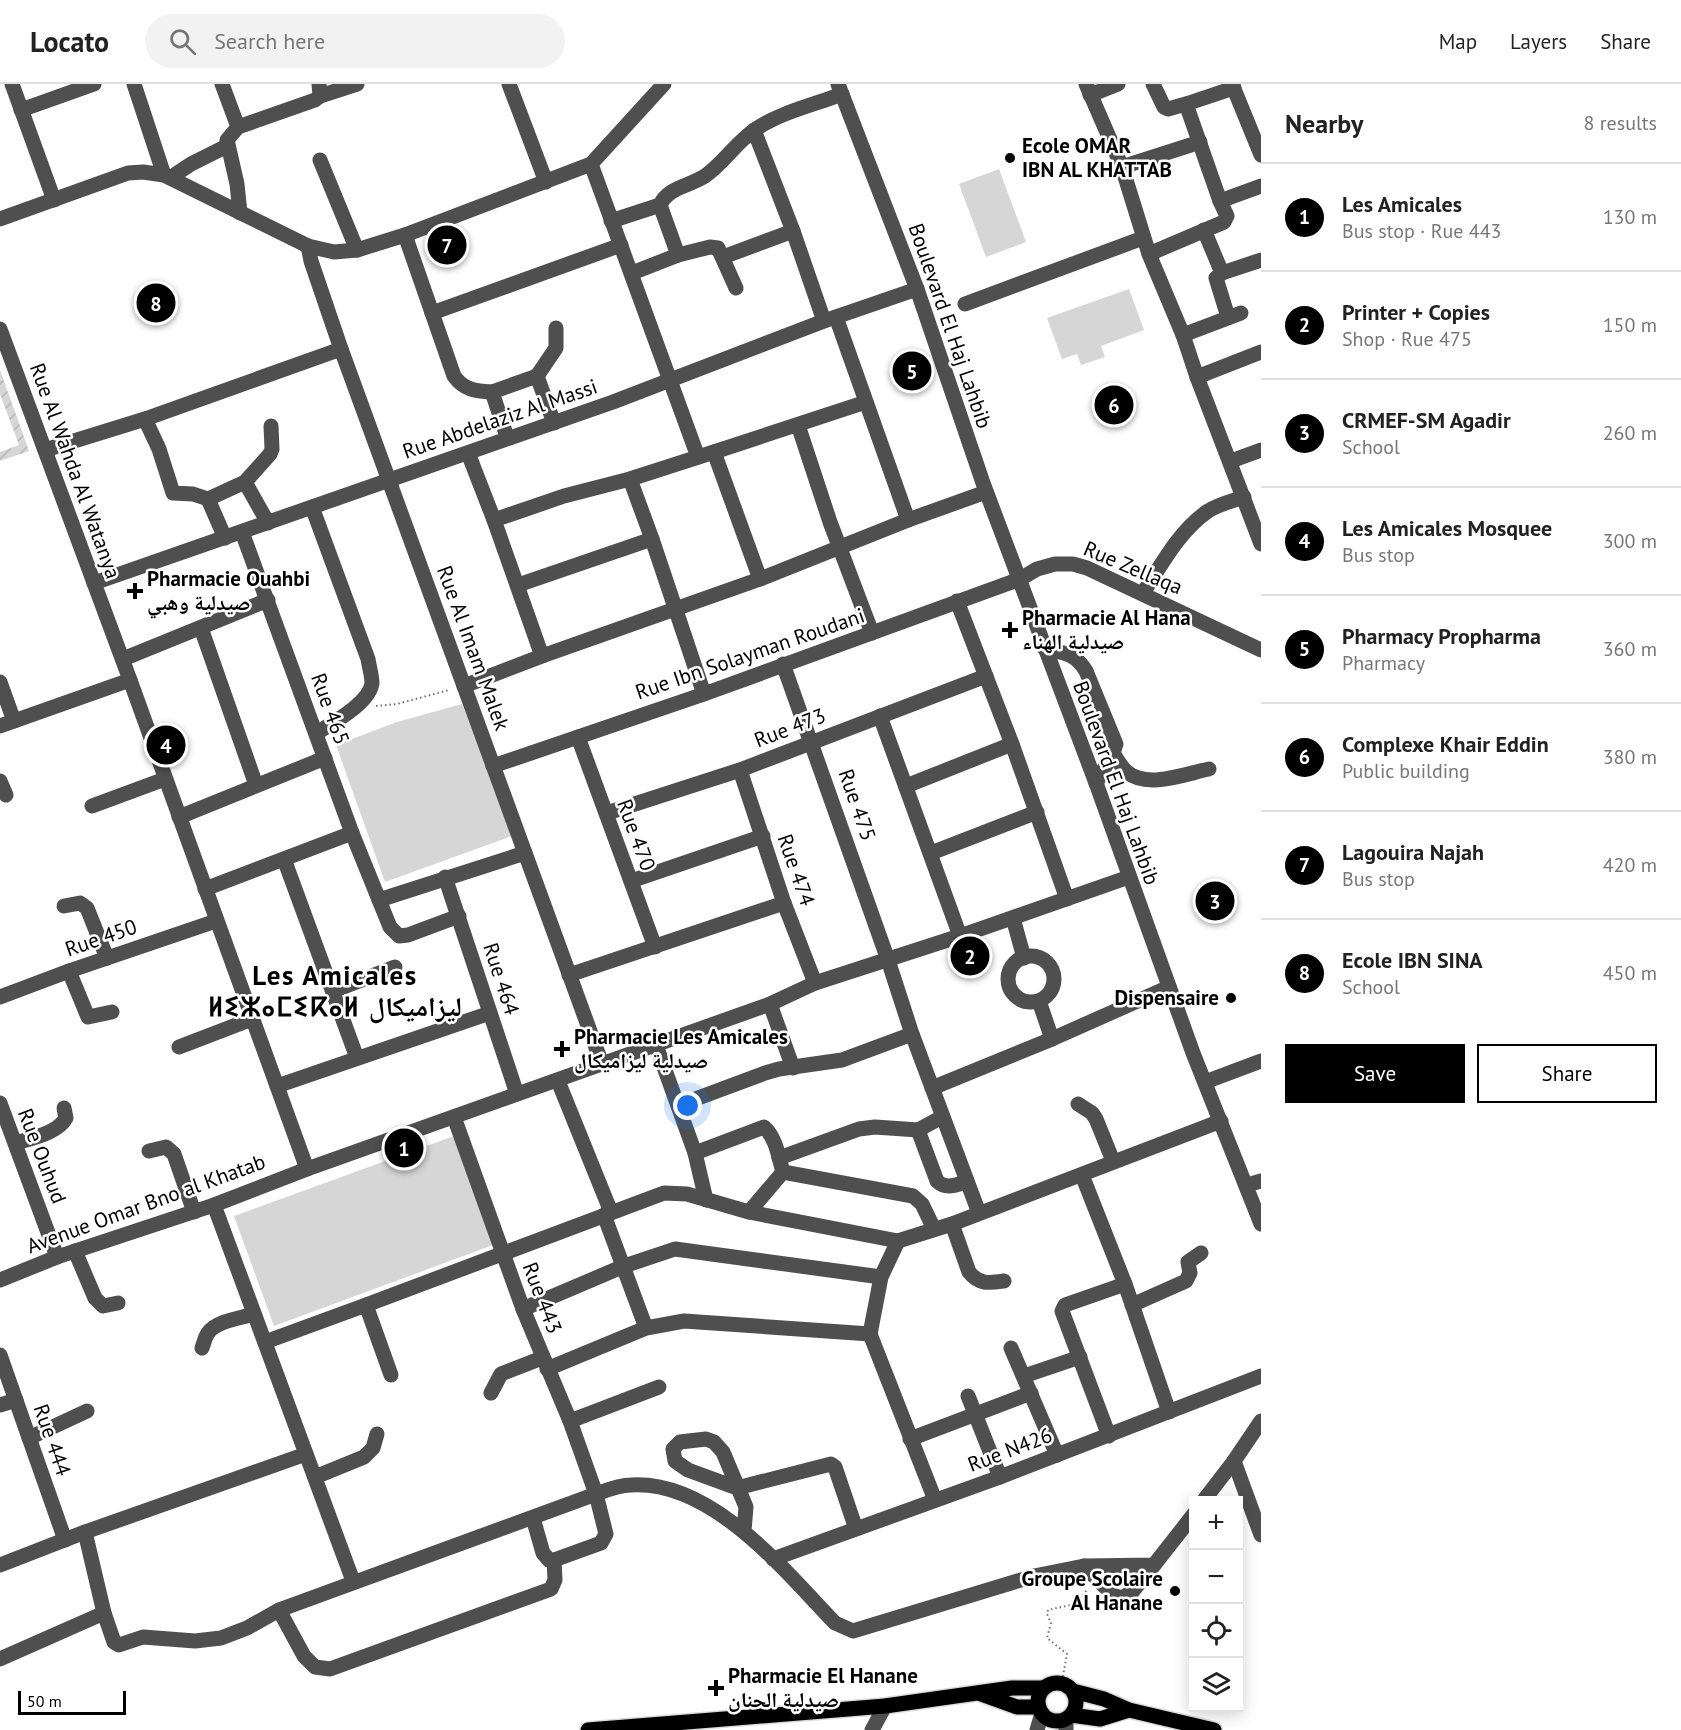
<!DOCTYPE html>
<meta charset="utf-8">
<style>
body{margin:0;font-family:"PT Sans","Noto Naskh Arabic","Noto Sans Tifinagh",sans-serif;background:#f2f2f2;color:#222}
.controls{position:absolute;right:18px;bottom:18px;display:grid;overflow:hidden;border-radius:0px;box-shadow:0 3px 15px #0003}
.controls button{width:54px;height:54px;display:grid;place-items:center;padding:0;border:0;border-bottom:2px solid #e0e0e0;background:#fff;color:#222;font:30px sans-serif}
.scale{position:absolute;left:18px;bottom:15px;width:108px;box-sizing:border-box;padding-left:6px;border:3px solid #000;border-top:0;font-size:16px;line-height:21px;white-space:nowrap;color:#000;-webkit-text-stroke:4px #fff;paint-order:stroke}
.you{position:absolute;left:688px;top:1022px;width:21px;height:21px;margin:-15px;border:4px solid #fff;border-radius:50%;background:#1a73e8;box-shadow:0 0 0 9px #1a73e833}
.badge{display:grid;place-items:center;width:39px;height:39px;border-radius:50%;background:#000;color:#fff;font-size:20px;font-weight:700}
.pin{position:absolute;translate:-50% -50%;border:3px solid #fff;box-shadow:0 2px 6px #0006}
.list{margin:0;padding:0;list-style:none}
h2{display:flex;justify-content:space-between;align-items:center;height:78px;margin:0;padding:0 24px;font-size:26px}
h2 small{font-size:20px;font-weight:400;color:#767676}
.list li{display:grid;grid-template-columns:39px 1fr auto;gap:18px;align-items:center;box-sizing:border-box;height:108px;padding:0 24px;border-top:2px solid #e0e0e0}
.list b{display:block;font-size:22px;white-space:nowrap}
.list p{margin:0;font-size:20px;white-space:nowrap;color:#767676}
.list em{font-size:20px;font-style:normal;color:#767676}
.actions{display:flex;gap:12px;padding:18px 24px}
.actions a{flex:1;padding:14px 0;border:2px solid #000;border-radius:0px;text-align:center;font-size:21px;color:#000}
.actions .main{background:#000;color:#fff}
.icon{flex:none;width:33px;height:33px;fill:none;stroke:currentColor;stroke-width:2;stroke-linecap:round;stroke-linejoin:round}
.map{position:relative;flex:none;width:1261px;height:1646px;overflow:hidden}
header{display:flex;align-items:center;gap:36px;box-sizing:border-box;height:84px;padding:0 30px;background:#fff;border-bottom:2px solid #e0e0e0}
header strong{font-size:28px}
nav{display:flex;gap:33px;margin-inline-start:auto;font-size:21px}
.search{width:420px;height:54px;background:#f2f2f2;display:flex;align-items:center;gap:15px;box-sizing:border-box;padding:0 21px;border-radius:33px;color:#767676;font-size:22px}
main{display:flex}
aside{flex:1;background:#fff}
.map>svg:first-child{display:block}
.green{fill:#d6d6d6}
.garden{fill:url(#garden-furrows)}
.lines{fill:none;stroke-linecap:round;stroke-linejoin:round}
.major-casing{stroke:#dbdbdb;stroke-width:18}
.path{stroke:#717171;stroke-width:2;stroke-dasharray:1.5 3;stroke-linecap:butt}
.minor{stroke:#4f4f4f;stroke-width:15}
.major{stroke:#000;stroke-width:15}
.poi-dot{fill:#000;stroke:#fff;stroke-width:2}
.labels{text-anchor:middle;stroke-width:5;stroke-linejoin:round;paint-order:stroke}
.poi-label{font-size:21px;font-weight:bold;fill:#000;stroke:#fff;text-anchor:start}
.street-label{font-size:21px;fill:#000;stroke:#fff}
.district-label{font-size:27px;font-weight:bold;letter-spacing:1.5px;fill:#000;stroke:#fff}
</style>
<header>
<strong>Locato</strong>
<div class="search"><svg class="icon" aria-label="search" viewBox="0 0 24 24"><circle cx="10" cy="10" r="6"/><path d="M15 15l6 6"/></svg>Search here</div>
<nav><a>Map</a><a>Layers</a><a>Share</a></nav>
</header>
<main>
<div class="map">
<svg width="1261" height="1646" viewBox="0 0 1261 1646">
<defs>
<pattern id="garden-furrows" width="10" height="10" patternUnits="userSpaceOnUse" patternTransform="scale(1.5)"><rect width="10" height="10" fill="#d6d6d6"/><path d="M-1 1l2-2M0 10L10 0M9 11l2-2" fill="none" stroke="#b6b6b6"/></pattern>
</defs>
<rect width="100%" height="100%" fill="#fff"/>
<g class="green">
<polygon points="999,85 1026,158 986,173 959,100"/>
<polygon points="1129,205 1144,246 1101,262 1105,273 1081,281 1077,270 1062,275 1047,234"/>
<polygon points="462,620 512,752 385,798 336,661 397,638"/>
<polygon points="454,1052 493,1161 274,1242 234,1132"/>
</g>
<polygon class="garden" points="0,286 29,367 0,377 0,368 19,361 0,310"/>
<g class="lines">
<g class="major-casing">
<g id="major">
<circle cx="1057" cy="1618" r="19"/>
<polyline points="1073,1607 1104,1615 1129,1626 1214,1646"/>
<polyline points="981,1610 1017,1623 1039,1623"/>
<polyline points="1071,1631 1100,1635 1129,1626"/>
<polyline points="588,1646 885,1622 1012,1604 1044,1604"/>
</g>
</g>
<g class="path">
<polyline points="376,622 397,620 449,606"/>
<polyline points="1062,1597 1067,1570 1047,1554 1051,1539 1047,1530 1048,1526 1075,1520 1087,1506"/>
</g>
<g class="minor">
<polyline points="12,0 54,116"/>
<polyline points="134,0 164,91"/>
<polyline points="222,0 238,43 227,56 237,100 240,129"/>
<polyline points="509,0 546,98"/>
<polyline points="838,0 917,205 983,399 1096,699 1193,969 1261,1140"/>
<polyline points="1086,0 1122,83 1149,170 1183,251 1197,293 1261,460"/>
<polyline points="1153,0 1164,23 1168,25 1186,20"/>
<polyline points="1232,0 1261,71"/>
<polyline points="1234,4 1186,20 1220,117 1261,102"/>
<polyline points="1090,11 1118,0"/>
<polyline points="320,12 357,0"/>
<polyline points="21,26 94,0"/>
<polyline points="238,43 315,16 320,12 319,0"/>
<polyline points="754,46 793,147 824,237"/>
<polyline points="320,76 357,166"/>
<polyline points="591,80 698,373"/>
<polyline points="1122,83 1200,58"/>
<polyline points="170,94 191,80 227,62"/>
<polyline points="0,135 128,89 143,88 164,91 308,162 334,168 357,166 405,151 591,80 664,0"/>
<path d="M 611,137 L 660,121 C 668,103 690,102 705,92 C 724,79 737,57 756,45 C 781,28 814,21 842,10"/>
<polyline points="1204,146 1222,189"/>
<path d="M 405,151 L 454,292 C 464,306 475,307 492,308"/>
<polyline points="308,162 311,177 341,265 602,980"/>
<polyline points="1149,170 1224,138 1227,132 1220,117"/>
<polyline points="678,171 710,163 718,164 736,204"/>
<polyline points="723,173 793,147"/>
<polyline points="632,189 678,171 660,121"/>
<polyline points="965,220 1143,154"/>
<polyline points="432,229 621,161"/>
<polyline points="836,233 908,436"/>
<polyline points="1228,233 1216,194 1222,189 1261,176"/>
<polyline points="0,245 130,596 307,1085"/>
<polyline points="1183,251 1241,229"/>
<polyline points="537,292 556,264 556,244"/>
<polyline points="1197,293 1261,268"/>
<polyline points="145,335 159,365 173,409 193,410 208,415"/>
<polyline points="798,341 830,438 872,549"/>
<polyline points="507,353 492,308 537,292 554,339"/>
<polyline points="45,366 145,335 341,265"/>
<polyline points="714,368 760,495"/>
<polyline points="468,369 494,436 542,572"/>
<polyline points="1231,377 1261,366"/>
<polyline points="630,395 652,455 704,610"/>
<polyline points="245,398 270,370 272,365 271,342"/>
<path d="M 312,423 L 368,575 C 369,582 372,592 372,599 C 370,619 332,639 317,649"/>
<polyline points="494,436 564,412 630,395 714,368 866,318"/>
<polyline points="242,448 352,749 390,843 399,852 408,851 459,832"/>
<polyline points="225,454 208,415 245,398 268,439"/>
<polyline points="94,499 613,318 824,237 917,205"/>
<polyline points="518,501 652,455"/>
<path d="M 1143,509 C 1162,480 1179,447 1208,427 C 1219,420 1232,417 1244,413"/>
<polyline points="957,517 1012,660 1067,815"/>
<polyline points="201,544 256,701"/>
<path d="M 1044,564 C 1064,569 1075,569 1086,587 L 1116,660 L 1113,669 L 1096,699"/>
<polyline points="123,575 268,516"/>
<polyline points="783,580 888,876 912,950 979,1129"/>
<polyline points="0,598 14,637"/>
<polyline points="464,602 542,572 760,495 908,436 986,408"/>
<polyline points="880,632 960,852"/>
<polyline points="0,642 130,596"/>
<polyline points="578,653 655,863"/>
<path d="M 1113,669 C 1117,675 1121,683 1127,688 C 1147,705 1185,690 1209,685"/>
<polyline points="493,682 704,610 1020,495 1037,485 1055,480 1073,480 1087,484 1261,566"/>
<polyline points="740,686 784,819 815,899"/>
<polyline points="0,697 6,711"/>
<polyline points="906,702 1012,660"/>
<polyline points="92,722 165,695"/>
<polyline points="607,729 740,686 986,592"/>
<polyline points="179,733 325,674"/>
<polyline points="931,769 1037,728"/>
<polyline points="284,775 357,974"/>
<polyline points="445,793 517,1010"/>
<polyline points="631,797 763,752"/>
<polyline points="205,805 352,749"/>
<polyline points="379,816 525,769"/>
<polyline points="64,822 80,819 87,824 107,874"/>
<polyline points="1013,834 1024,874"/>
<circle cx="1031" cy="895" r="23"/>
<polyline points="69,887 88,933 112,928"/>
<polyline points="569,891 784,819"/>
<polyline points="333,907 395,883"/>
<polyline points="0,913 69,887 216,837"/>
<polyline points="1039,917 1052,955"/>
<polyline points="770,920 793,984"/>
<polyline points="656,961 695,1069 706,1116"/>
<polyline points="179,963 252,935"/>
<polyline points="558,997 611,1128"/>
<polyline points="1205,998 1261,977"/>
<polyline points="277,1002 490,929"/>
<polyline points="932,1004 1052,955 1169,903"/>
<polyline points="690,1017 765,989 779,985 842,976 912,950"/>
<polyline points="0,1019 57,1173"/>
<polyline points="1078,1020 1092,1029 1096,1035 1113,1077"/>
<polyline points="454,1033 523,1225 570,1337 596,1410 606,1450 601,1459 554,1476 549,1476 543,1469 533,1434"/>
<path d="M 942,1033 L 918,1046 L 937,1097 C 946,1106 956,1101 966,1098"/>
<path d="M 16,1059 C 32,1054 58,1049 66,1034 L 64,1024"/>
<polyline points="149,1067 166,1063 174,1070 194,1128"/>
<path d="M 695,1069 L 764,1043 C 776,1053 779,1075 783,1088 L 913,1112 L 922,1120 L 934,1145"/>
<polyline points="779,1074 859,1045 875,1043 918,1046"/>
<polyline points="1082,1091 1125,1200 1169,1328"/>
<polyline points="1247,1101 1261,1097"/>
<polyline points="214,1121 353,1497"/>
<polyline points="749,1128 783,1088"/>
<polyline points="604,1131 646,1244"/>
<path d="M 952,1140 L 969,1188 C 979,1201 990,1199 1004,1197"/>
<polyline points="898,1157 881,1193 870,1250 935,1416"/>
<polyline points="75,1167 95,1214 103,1222 118,1219"/>
<polyline points="0,1196 57,1173 214,1121 307,1085 770,920 815,899 960,852 1129,793"/>
<polyline points="366,1221 664,1109 687,1110 749,1128 898,1157 952,1140 1221,1037"/>
<polyline points="1132,1221 1186,1197 1190,1189 1188,1178 1201,1169"/>
<polyline points="523,1225 624,1182 675,1165 881,1193"/>
<polyline points="265,1258 366,1221 391,1291"/>
<path d="M 202,1264 C 204,1259 205,1253 208,1249 C 216,1237 241,1234 254,1230"/>
<polyline points="1011,1264 1057,1371"/>
<polyline points="0,1271 65,1456"/>
<polyline points="547,1285 646,1244 684,1237 870,1250"/>
<polyline points="1024,1292 1080,1273"/>
<polyline points="491,1309 501,1290 542,1274"/>
<polyline points="968,1312 1000,1393"/>
<polyline points="0,1321 16,1316"/>
<polyline points="570,1337 659,1303"/>
<polyline points="1109,1352 1062,1227 1065,1221 1125,1200"/>
<polyline points="29,1354 87,1327"/>
<polyline points="910,1355 1031,1309"/>
<polyline points="1234,1377 1261,1451"/>
<polyline points="315,1393 364,1373 373,1364 377,1350"/>
<polyline points="1204,1416 1234,1377 1261,1337"/>
<polyline points="744,1447 746,1423 723,1368 714,1358 706,1355 680,1358 673,1365 675,1377 688,1386 737,1404 831,1380 835,1383 856,1445"/>
<polyline points="85,1448 104,1529"/>
<polyline points="773,1475 1000,1393 1261,1292"/>
<polyline points="0,1481 85,1448 306,1370"/>
<polyline points="1084,1482 1113,1511 1122,1514 1132,1508 1154,1481"/>
<polyline points="279,1526 304,1572 315,1583 330,1585 551,1505 555,1496 554,1476"/>
<path d="M 0,1575 L 104,1529 L 114,1558 L 119,1561 L 143,1553 L 195,1557 L 221,1554 L 247,1544 L 279,1526 L 596,1410 C 607,1406 619,1401 631,1401 C 712,1396 784,1486 835,1539 L 853,1547 L 1034,1492 L 1084,1482 L 1154,1481 L 1194,1430"/>
<polyline points="1066,1635 1066,1646"/>
<polyline points="872,1646 885,1622"/>
<polyline points="1037,1646 1042,1629"/>
</g>
<use href="#major" class="major"/>
</g>
<g class="poi-dot">
<circle cx="1010" cy="74" r="6"/>
<path d="M132 498h6v6h6v6h-6v6h-6v-6h-6v-6h6z"/>
<path d="M1007 537h6v6h6v6h-6v6h-6v-6h-6v-6h6z"/>
<circle cx="1231" cy="914" r="6"/>
<path d="M559 956h6v6h6v6h-6v6h-6v-6h-6v-6h6z"/>
<circle cx="1175" cy="1507" r="6"/>
<path d="M713 1595h6v6h6v6h-6v6h-6v-6h-6v-6h6z"/>
</g>
<g class="labels">
<g class="poi-label">
<text x="1022" y="69">Ecole OMAR<tspan x="1022" dy="24">IBN AL KHATTAB</tspan></text>
<text x="147" y="502">Pharmacie Ouahbi<tspan x="147" dy="24">صيدلية وهبي</tspan></text>
<text x="1022" y="541">Pharmacie Al Hana<tspan x="1022" dy="24">صيدلية الهناء</tspan></text>
<text x="1219" y="921" text-anchor="end">Dispensaire</text>
<text x="574" y="960">Pharmacie Les Amicales<tspan x="574" dy="24">صيدلية ليزاميكال</tspan></text>
<text x="1163" y="1502" text-anchor="end">Groupe Scolaire<tspan x="1163" dy="24">Al Hanane</tspan></text>
<text x="728" y="1599">Pharmacie El Hanane<tspan x="728" dy="24">صيدلية الحنان</tspan></text>
</g>
<g class="street-label">
<text transform="translate(950 242) rotate(71)" y="7">Boulevard El Haj Lahbib</text>
<text transform="translate(500 335) rotate(-19)" y="7">Rue Abdelaziz Al Massi</text>
<text transform="translate(75 387) rotate(70)" y="7">Rue Al Wahda Al Watanya</text>
<text transform="translate(1133 484) rotate(23)" y="7">Rue Zellaqa</text>
<text transform="translate(473 564) rotate(70)" y="7">Rue Al Imam Malek</text>
<text transform="translate(750 570) rotate(-19)" y="7">Rue Ibn Solayman Roudani</text>
<text transform="translate(330 625) rotate(70)" y="7">Rue 465</text>
<text transform="translate(790 644) rotate(-21)" y="7">Rue 473</text>
<text transform="translate(1116 699) rotate(70)" y="7">Boulevard El Haj Lahbib</text>
<text transform="translate(857 721) rotate(71)" y="7">Rue 475</text>
<text transform="translate(636 751) rotate(70)" y="7">Rue 470</text>
<text transform="translate(796 786) rotate(71)" y="7">Rue 474</text>
<text transform="translate(101 854) rotate(-19)" y="7">Rue 450</text>
<text transform="translate(501 895) rotate(72)" y="7">Rue 464</text>
<text transform="translate(42 1072) rotate(69)" y="7">Rue Ouhud</text>
<text transform="translate(146 1120) rotate(-20)" y="7">Avenue Omar Bno al Khatab</text>
<text transform="translate(542 1214) rotate(69)" y="7">Rue 443</text>
<text transform="translate(52 1356) rotate(71)" y="7">Rue 444</text>
<text transform="translate(1010 1366) rotate(-21)" y="7">Rue N426</text>
</g>
<g class="district-label">
<text x="335" y="901">Les Amicales<tspan x="335" dy="31">ⵍⵉⵣⴰⵎⵉⴽⴰⵍ ليزاميكال</tspan></text>
</g>
</g>
</svg>
<div class="controls">
<button>+</button>
<button>−</button>
<button><svg class="icon" aria-label="locate" viewBox="0 0 24 24"><circle cx="12" cy="12" r="6"/><path d="M12 2v4M12 18v4M2 12h4M18 12h4"/></svg></button>
<button><svg class="icon" aria-label="layers" viewBox="0 0 24 24"><path d="M12 4l9 5-9 5-9-5zM3 14l9 5 9-5"/></svg></button>
</div>
<div class="scale">50 m</div>
<div class="you"></div>
<div class="pin badge" style="left:404px;top:1064px">1</div>
<div class="pin badge" style="left:970px;top:872px">2</div>
<div class="pin badge" style="left:1215px;top:817px">3</div>
<div class="pin badge" style="left:166px;top:661px">4</div>
<div class="pin badge" style="left:912px;top:287px">5</div>
<div class="pin badge" style="left:1114px;top:321px">6</div>
<div class="pin badge" style="left:447px;top:161px">7</div>
<div class="pin badge" style="left:156px;top:219px">8</div>
</div>
<aside>
<h2>Nearby<small>8 results</small></h2>
<ul class="list">
<li><span class="badge">1</span><div><b>Les Amicales</b><p>Bus stop · Rue 443</p></div><em>130 m</em></li>
<li><span class="badge">2</span><div><b>Printer + Copies</b><p>Shop · Rue 475</p></div><em>150 m</em></li>
<li><span class="badge">3</span><div><b>CRMEF-SM Agadir</b><p>School</p></div><em>260 m</em></li>
<li><span class="badge">4</span><div><b>Les Amicales Mosquee</b><p>Bus stop</p></div><em>300 m</em></li>
<li><span class="badge">5</span><div><b>Pharmacy Propharma</b><p>Pharmacy</p></div><em>360 m</em></li>
<li><span class="badge">6</span><div><b>Complexe Khair Eddin</b><p>Public building</p></div><em>380 m</em></li>
<li><span class="badge">7</span><div><b>Lagouira Najah</b><p>Bus stop</p></div><em>420 m</em></li>
<li><span class="badge">8</span><div><b>Ecole IBN SINA</b><p>School</p></div><em>450 m</em></li>
</ul>
<div class="actions"><a class="main">Save</a><a>Share</a></div>
</aside>
</main>
